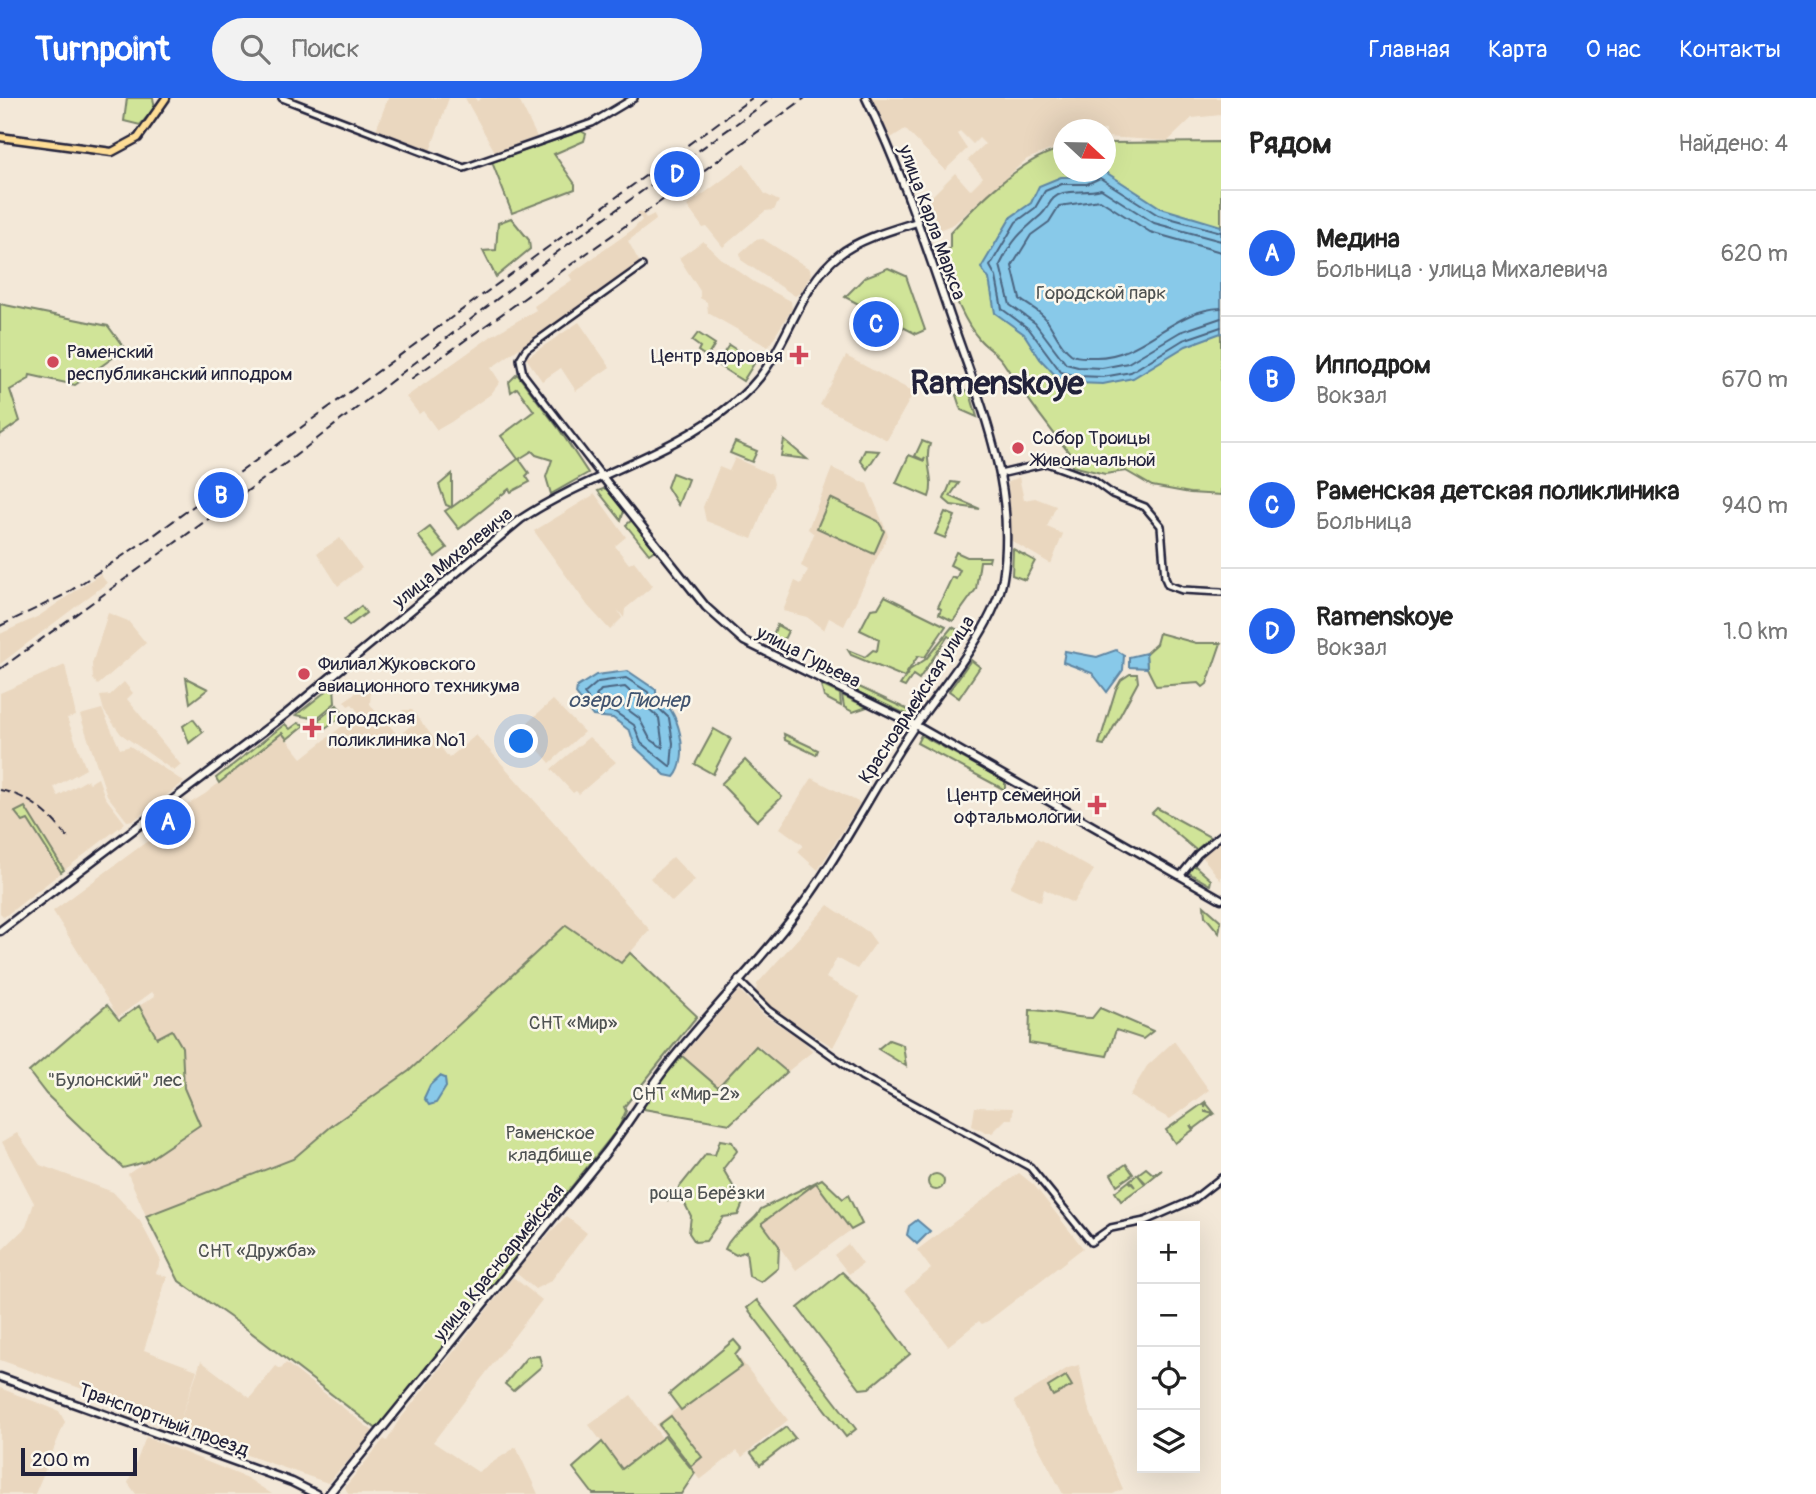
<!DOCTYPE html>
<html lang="ru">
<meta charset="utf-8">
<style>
body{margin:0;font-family:Pangolin,sans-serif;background:#f2f2f2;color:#222}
.controls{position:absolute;right:21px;bottom:21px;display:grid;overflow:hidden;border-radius:0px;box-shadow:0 7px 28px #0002}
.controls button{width:63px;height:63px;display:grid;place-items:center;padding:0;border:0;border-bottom:2px solid #e0e0e0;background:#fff;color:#222;font:35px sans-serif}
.compass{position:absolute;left:1053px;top:21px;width:63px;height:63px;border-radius:50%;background:#fff;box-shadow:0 7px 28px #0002;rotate:112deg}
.scale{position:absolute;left:21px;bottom:18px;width:116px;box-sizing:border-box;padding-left:7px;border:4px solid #22223b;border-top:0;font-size:19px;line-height:24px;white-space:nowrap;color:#22223b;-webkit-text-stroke:5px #fbf7ec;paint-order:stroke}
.you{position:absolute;left:522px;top:644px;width:24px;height:24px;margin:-18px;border:5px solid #fff;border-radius:50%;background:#1a73e8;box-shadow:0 0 0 10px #1a73e833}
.badge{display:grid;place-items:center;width:46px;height:46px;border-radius:50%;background:#2563eb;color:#fff;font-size:23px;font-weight:700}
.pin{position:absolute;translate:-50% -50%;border:4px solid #fff;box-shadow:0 2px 7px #0006}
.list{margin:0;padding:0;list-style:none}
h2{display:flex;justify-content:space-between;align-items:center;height:91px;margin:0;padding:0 28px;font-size:30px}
h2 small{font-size:23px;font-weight:400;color:#767676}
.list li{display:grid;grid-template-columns:46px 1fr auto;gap:21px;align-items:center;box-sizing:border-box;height:126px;padding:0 28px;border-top:2px solid #e0e0e0}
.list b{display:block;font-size:26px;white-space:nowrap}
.list p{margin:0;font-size:23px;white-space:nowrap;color:#767676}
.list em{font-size:23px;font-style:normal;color:#767676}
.icon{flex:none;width:38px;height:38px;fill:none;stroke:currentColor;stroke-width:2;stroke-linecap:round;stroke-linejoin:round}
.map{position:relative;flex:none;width:1221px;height:1396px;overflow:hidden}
header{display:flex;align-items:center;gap:42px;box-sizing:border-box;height:98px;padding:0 35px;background:#2563eb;color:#fff}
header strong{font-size:33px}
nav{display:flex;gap:38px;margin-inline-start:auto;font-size:24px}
.search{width:490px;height:63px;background:#f2f2f2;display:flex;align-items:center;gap:18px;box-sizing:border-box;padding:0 24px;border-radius:38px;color:#767676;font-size:26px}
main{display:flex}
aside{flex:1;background:#fff}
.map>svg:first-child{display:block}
.built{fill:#ead7bf}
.green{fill:#d0e498;stroke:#79836a;stroke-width:2}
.water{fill:#88c9e9;stroke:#5f86a3;stroke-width:2}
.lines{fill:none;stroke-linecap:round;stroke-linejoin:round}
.shore{stroke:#4b6581;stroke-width:2}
.tertiary-casing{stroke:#22223b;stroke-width:10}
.secondary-casing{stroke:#22223b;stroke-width:11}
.primary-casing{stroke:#22223b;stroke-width:11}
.tertiary{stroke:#fbf7ec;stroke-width:5}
.secondary{stroke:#fbf7ec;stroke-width:6}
.primary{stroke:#fedd96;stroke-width:6}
.rail{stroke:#22223b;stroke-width:2;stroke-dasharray:10 5;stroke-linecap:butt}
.poi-dot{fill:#d1495b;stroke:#fbf7ec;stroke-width:2.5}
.labels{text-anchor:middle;stroke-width:5;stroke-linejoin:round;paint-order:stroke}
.street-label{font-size:19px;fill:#22223b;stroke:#fbf7ec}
.park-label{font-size:19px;fill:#4e5252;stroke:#fbf7ec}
.poi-label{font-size:19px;fill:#22223b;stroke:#fbf7ec;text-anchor:start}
.water-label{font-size:21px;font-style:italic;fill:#41546f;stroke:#fbf7ec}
.town-label{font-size:33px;font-weight:bold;fill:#22223b;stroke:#fbf7ec}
</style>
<header>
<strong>Turnpoint</strong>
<div class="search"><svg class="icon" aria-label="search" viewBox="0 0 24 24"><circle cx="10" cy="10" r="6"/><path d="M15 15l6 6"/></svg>Поиск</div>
<nav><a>Главная</a><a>Карта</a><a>О нас</a><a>Контакты</a></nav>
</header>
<main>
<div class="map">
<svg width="1221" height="1396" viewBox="0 0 1221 1396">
<rect width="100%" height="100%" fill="#f3e8d8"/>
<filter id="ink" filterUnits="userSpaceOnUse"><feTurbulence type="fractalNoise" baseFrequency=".0143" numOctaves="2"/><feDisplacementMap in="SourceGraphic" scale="14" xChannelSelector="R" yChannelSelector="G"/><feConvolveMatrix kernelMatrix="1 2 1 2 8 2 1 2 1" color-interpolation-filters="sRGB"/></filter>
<g filter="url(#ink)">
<g class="built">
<polygon points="388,0 449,0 430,53 376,32"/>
<polygon points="465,0 475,0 477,3 482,0 518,0 537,39 495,54"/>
<polygon points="872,0 1221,0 1221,17 1192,20 1168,43 1106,39 1106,32 1064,32 1063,47 1027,61 954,126 931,135 921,109 955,75 970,92 983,79 968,62 985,46 979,40 973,46 960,33 957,36 967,51 945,72 905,31 891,40"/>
<polygon points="744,66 765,96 779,103 774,112 765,113 723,149 707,129 703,130 687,108"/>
<polygon points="641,113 646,120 654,116 656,122 628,143 640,165 491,270 500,284 491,296 451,324 437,332 423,313 419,316 406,299 493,237 536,212 534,208 572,182 569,177 632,132 642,122 637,115"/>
<polygon points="763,141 810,171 811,177 800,195 795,198 741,162 740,155 755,142"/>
<polygon points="703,143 723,162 754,184 791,203 792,211 768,249 708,215 707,204 700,200 700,193 679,160"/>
<polygon points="579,224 610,269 576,293 561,270 542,283 526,260"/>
<polygon points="846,258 914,294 887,342 820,307"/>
<polygon points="735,360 772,377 774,386 752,441 706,423 703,409 719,369 729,373"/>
<polygon points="832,370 867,386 888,437 844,528 829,520 824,532 807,519 783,513 795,483 801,486 808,472 801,468 814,436 808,431"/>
<polygon points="1019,379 1024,402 1035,400 1056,408 1047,429 1063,436 1051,466 1010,442 1008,384"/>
<polygon points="595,396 626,439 615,448 629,466 634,463 653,488 625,511 624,520 618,512 622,520 610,532 588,508 534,433"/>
<polygon points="340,440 362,470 338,488 317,455"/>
<polygon points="100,476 107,485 0,566 0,536 39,518"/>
<polygon points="108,515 128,523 146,545 98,587 93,581 92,566"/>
<polygon points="65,567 76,618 67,620 86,671 54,689 58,698 87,682 90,685 98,680 105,699 125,725 4,819 0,815 0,595"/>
<polygon points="124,584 133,595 127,601 181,667 174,673 121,636 104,613 100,598 110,597"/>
<polygon points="367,587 371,591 370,606 378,617 375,620 383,619 398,638 413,626 402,612 412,612 449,660 476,637 650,832 621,865 565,827 409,973 334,1026 293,1061 146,1118 128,1076 199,1027 184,990 182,949 157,940 139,908 155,898 152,894 118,919 53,813 153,739 157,743 169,734 167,731 191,714 187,707 205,696 282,635 302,660 359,615 352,606 348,608 344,603"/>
<polygon points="553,602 584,634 550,665 520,631"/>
<polygon points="102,611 120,651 130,648 184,684 134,722 127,723 107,697 80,617"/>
<polygon points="589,639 616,664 579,696 576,693 573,695 551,671"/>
<polygon points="812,680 860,705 818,772 798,754 803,747 780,730"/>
<polygon points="1037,740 1094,772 1073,805 1044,791 1041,804 1010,789"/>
<polygon points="1221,741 1221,783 1201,757"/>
<polygon points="673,759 695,782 672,804 650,780"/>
<polygon points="828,807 868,834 876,845 857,871 837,860 826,880 860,899 833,949 775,913 756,894 757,886"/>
<polygon points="739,892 765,918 801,941 813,953 787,974 759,948 718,989 682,958"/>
<polygon points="1174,943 1209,992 1170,1021 1129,998 1147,968"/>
<polygon points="975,1009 1013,1010 1013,1014 1012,1021 1006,1021 992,1035 986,1035 972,1028"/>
<polygon points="17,1035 40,1067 113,1094 140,1123 161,1163 156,1175 167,1179 144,1252 197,1272 178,1329 201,1263 250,1300 276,1268 281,1271 286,1265 374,1334 328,1385 177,1333 117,1303 0,1262 0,1154 26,1129 34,1105 2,1044"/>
<polygon points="1019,1075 1034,1087 1083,1150 988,1223 982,1226 979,1223 948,1248 905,1192 931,1171 917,1152"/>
<polygon points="816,1085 851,1132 796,1172 762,1125"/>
<polygon points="566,1118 587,1135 551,1183 535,1191 515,1174"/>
<polygon points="848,1146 863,1166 849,1176 834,1157"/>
<polygon points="513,1179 542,1202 433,1344 478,1374 516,1349 538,1396 461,1396 460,1393 456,1396 348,1396 345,1389 384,1341 387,1343 397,1325"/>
<polygon points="740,1261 788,1322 742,1359 737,1353 700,1382 656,1327"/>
<polygon points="1079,1267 1088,1309 1123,1391 1113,1396 1063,1396 1014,1303 1068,1270"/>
<polygon points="0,1290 59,1313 65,1324 35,1396 0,1396"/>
<polygon points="631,1297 662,1340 622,1371 589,1327"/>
<polygon points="146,1339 247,1380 272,1396 136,1396 128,1385"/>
</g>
<g class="green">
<polygon points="127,0 153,0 155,10 140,27 124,23"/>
<polygon points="581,33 586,36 584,43 554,56 575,86 575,91 512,115 492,64"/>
<path d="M 1221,44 L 1221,397 L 1190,395 L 1152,388 L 1126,373 L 1105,376 L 1072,368 L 1074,361 C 1049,330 1025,298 1003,264 C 997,255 987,250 980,242 C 961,221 949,185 941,158 L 950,150 L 950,135 C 975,107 1026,56 1063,51 L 1064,74 L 1106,74 L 1106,45 Z"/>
<polygon points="511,120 529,142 530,151 496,179 483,153 496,152 498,125"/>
<polygon points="888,170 906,178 925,232 916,236 845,199 865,179"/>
<polygon points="0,206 108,228 125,251 75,287 30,277 29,281 10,292 20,323 0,337"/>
<polygon points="698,235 715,246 707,259 698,253 700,249 692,243"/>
<polygon points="729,247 755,264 743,283 716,266"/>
<polygon points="517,276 559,331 588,375 551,396 546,379 552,362 536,357 532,353 519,361 529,375 526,378 530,384 511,394 509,391 459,431 445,413 451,409 446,407 439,387 452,376 452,409 518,361 501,338 534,313 517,290 511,294 509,284"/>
<polygon points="969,292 977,319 961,312 956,297"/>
<polygon points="784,342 807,361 781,358"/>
<path d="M 922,343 L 930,346 C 923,363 936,382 929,399 L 896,385 L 909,357 L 924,363 L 925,359 L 923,362 L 915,358 Z"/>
<polygon points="735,344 757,353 752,364 730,355"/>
<polygon points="865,352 879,353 867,371 860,362"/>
<polygon points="672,375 688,381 678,407 667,389"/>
<polygon points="951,384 959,385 950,398 980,411 951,407 944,401"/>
<polygon points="606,390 624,413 621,422 598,393"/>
<polygon points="830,400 878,423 884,433 874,456 817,430"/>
<polygon points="945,414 955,418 945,440 935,436"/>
<polygon points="632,422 656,451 649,456 626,427"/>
<polygon points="430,429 447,450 435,459 418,438"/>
<polygon points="1013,451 1035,463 1025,482 1012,477"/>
<polygon points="956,454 967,459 990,459 989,463 980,463 976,491 953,523 939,516 941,511 938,509 952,479 956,481 960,472 950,467"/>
<polygon points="885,498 946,528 925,559 918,558 904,579 851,557 848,552 865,559 873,552 877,553 879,541 860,532 871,511 878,510"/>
<polygon points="361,508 366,515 349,528 344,522"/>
<polygon points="777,527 788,533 780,550 770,545"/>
<polygon points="952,529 962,534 956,543 948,538 919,581 913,577 905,589 900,587 911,571 926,561"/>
<polygon points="1159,535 1196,545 1221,545 1207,586 1203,589 1199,585 1156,588 1147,570 1146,555 1156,546"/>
<polygon points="971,562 980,569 959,600 949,593"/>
<polygon points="1130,576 1137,576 1138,584 1104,647 1099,646 1116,591 1121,582"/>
<polygon points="186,580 208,591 190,605"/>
<polygon points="842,581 917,616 906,616 842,587"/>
<polygon points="334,587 335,605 316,621 296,617"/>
<polygon points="821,587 840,596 841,608 824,599"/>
<polygon points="842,597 867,609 853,614 844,609"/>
<polygon points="337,607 345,617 325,630 318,622"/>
<polygon points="193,621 203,634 189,645 183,628"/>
<polygon points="298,625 305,627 287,641 282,635 219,685 216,680 285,626 290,631"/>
<polygon points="714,631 731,641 713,676 695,666"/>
<polygon points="784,636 818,652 816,657 785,642"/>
<polygon points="921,637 1005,683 1005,692 917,645"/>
<polygon points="745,662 782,699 757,723 721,686"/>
<polygon points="25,709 64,772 61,774 28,722 23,724 15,714"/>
<polygon points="1157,710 1210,739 1210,740 1196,752 1152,715"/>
<polygon points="1193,766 1211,782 1210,787 1189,775"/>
<polygon points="1204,808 1221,823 1219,835 1205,818"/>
<polygon points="566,827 621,865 630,855 697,918 624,1009 626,1013 619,1029 378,1332 244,1229 179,1183 146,1118 293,1061 334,1026 409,973"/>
<polygon points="107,907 119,922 139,908 157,940 172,932 182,949 184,990 200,1027 145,1064 123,1070 46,996 29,974"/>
<path d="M 1100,910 L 1153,933 L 1143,941 L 1116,932 L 1107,958 L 1029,945 L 1030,912 C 1052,912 1069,920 1092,920 Z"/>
<polygon points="889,942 903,947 906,968 878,951"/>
<polygon points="756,948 787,974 730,1026 638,1010 682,958 718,989"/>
<polygon points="1205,1004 1205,1009 1206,1005 1214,1015 1205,1013 1205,1014 1214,1016 1194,1031 1190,1027 1193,1032 1175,1045 1166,1032"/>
<polygon points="720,1042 732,1044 737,1053 723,1071 743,1105 738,1117 723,1119 706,1143 695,1144 689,1135 691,1118 682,1100 669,1102 706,1056 715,1057"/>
<polygon points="1126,1066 1133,1076 1117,1087 1111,1076"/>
<polygon points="1146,1070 1153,1076 1162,1072 1146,1085 1138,1077 1145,1086 1121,1103 1115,1094 1129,1083 1135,1089 1130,1082"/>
<circle cx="936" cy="1084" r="8"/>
<path d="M 822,1081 L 843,1101 L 848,1097 L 862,1126 L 851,1132 L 816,1085 L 762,1125 L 779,1148 L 778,1170 L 761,1184 L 749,1178 L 746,1153 L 736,1157 L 725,1151 C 733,1131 753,1128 761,1111 Z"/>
<polygon points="842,1174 864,1195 910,1256 869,1290 860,1291 798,1210"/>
<polygon points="757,1202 856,1331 846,1339 747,1210"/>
<polygon points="734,1242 741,1250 735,1257 742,1268 681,1312 669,1296"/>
<polygon points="539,1258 542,1268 513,1293 505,1286 527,1259"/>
<polygon points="1066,1278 1072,1288 1053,1298 1048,1289"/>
<polygon points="671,1318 702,1359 691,1368 659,1327"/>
<polygon points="786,1329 795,1340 760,1367 751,1355"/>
<polygon points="665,1338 695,1375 681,1396 593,1396 573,1370 602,1344 622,1371"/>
</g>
<g class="water">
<polygon points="1097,75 1107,75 1161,110 1221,128 1221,235 1186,248 1133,280 1103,286 1076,285 1058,280 1040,261 1024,236 995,215 989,181 981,170 1011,119 1031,105 1039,88 1061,79 1086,79"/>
<polygon points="1116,552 1124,557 1123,572 1107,594 1092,575 1063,564 1065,553 1097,559"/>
<polygon points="1146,555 1147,570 1129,569 1129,559"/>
<path d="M 628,573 L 656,592 L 656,598 C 679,608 691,661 674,679 L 665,677 L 635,649 L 630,633 L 613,620 L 593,618 L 576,596 L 577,589 L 596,577 Z"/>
<polygon points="440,978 445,980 446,989 436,1005 429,1007 424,1000 430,987"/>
<polygon points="917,1122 930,1133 917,1146 907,1137 909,1128"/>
</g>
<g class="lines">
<g class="shore">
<polyline points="1221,134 1158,117 1100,80 1087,86 1062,86 1045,93 1035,110 1016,124 990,168 996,179 1002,211 1029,231 1061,274 1077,278 1103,279 1131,274 1183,242 1221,229"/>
<path d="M 1221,143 L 1154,125 L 1101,91 C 1088,95 1076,92 1063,95 C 1049,99 1050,109 1041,117 C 1020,135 1012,142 1000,167 L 1010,207 L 1035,225 L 1066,266 L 1078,269 L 1102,270 L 1128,265 L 1180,234 L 1221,220"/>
<path d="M 1221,154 L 1150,134 L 1100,102 L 1059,108 L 1049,124 L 1031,137 L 1012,168 L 1020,201 C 1028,208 1039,212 1046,221 C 1054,232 1059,247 1071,256 C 1077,260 1085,259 1092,259 C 1142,262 1172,211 1221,210"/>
<polygon points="626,580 648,594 651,603 669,620 673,645 671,669 641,645 634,627 615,614 596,611 584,596 598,584"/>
<polygon points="625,589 659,620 663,650 650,641 639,620 620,606 601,603 596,598 601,592"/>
</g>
<g class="tertiary-casing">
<g id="tertiary">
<polyline points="282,0 464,70 592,25 634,0"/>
<polyline points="1000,376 1047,365 1093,382 1112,396 1145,409 1161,428 1165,480 1168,487 1182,492 1221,494"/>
<polyline points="601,377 523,276 520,261 526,251 642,168"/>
<polyline points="1181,777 1198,756 1221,737"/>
<polyline points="738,882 768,912 861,978 1030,1069 1091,1144 1111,1130 1145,1123 1193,1102 1221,1080"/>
</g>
</g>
<g class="secondary-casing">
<g id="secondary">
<polyline points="601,377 706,509 744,543 915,627 1221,801"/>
<path d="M 0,833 L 286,616 L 521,421 C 587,377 670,358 731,307 C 744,297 758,283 767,269 C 791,234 804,184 839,157 C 859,141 892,132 917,124"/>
<polyline points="0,1279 292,1384 316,1396"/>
<path d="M 329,1396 L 604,1057 C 629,1025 649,990 675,958 C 719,903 770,853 811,795 C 847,744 875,687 910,635 C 938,594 996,528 1003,480 C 1018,387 978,300 949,215 C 924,142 900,69 866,0"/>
</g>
</g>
<g class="primary-casing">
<polyline id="primary" points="0,39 112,54 138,40 166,0"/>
</g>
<use href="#tertiary" class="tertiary"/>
<use href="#secondary" class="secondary"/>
<use href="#primary" class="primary"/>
<g class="rail">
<polyline points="643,116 805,0"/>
<polyline points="411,281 639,118"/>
<polyline points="0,528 64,497 154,437 752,0"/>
<polyline points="0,571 286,365 560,152 772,0"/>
<path d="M 0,692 C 30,698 52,717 69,742"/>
</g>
</g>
</g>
<g class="poi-dot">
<path d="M795.5 246.5h7v7h7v7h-7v7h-7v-7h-7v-7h7z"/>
<circle cx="53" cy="264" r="7"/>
<circle cx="1018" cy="350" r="7"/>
<circle cx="304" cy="576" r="7"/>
<path d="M308.5 619.5h7v7h7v7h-7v7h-7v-7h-7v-7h7z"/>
<path d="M1093.5 696.5h7v7h7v7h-7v7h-7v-7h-7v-7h7z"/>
</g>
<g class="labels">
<g class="street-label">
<text transform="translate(933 124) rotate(70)" y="7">улица Карла Маркса</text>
<text transform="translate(452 459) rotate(-39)" y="7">улица Михалевича</text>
<text transform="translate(809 558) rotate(27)" y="7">улица Гурьева</text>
<text transform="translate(916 601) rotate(-57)" y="7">Красноармейская улица</text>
<text transform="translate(498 1164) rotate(-51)" y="7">улица Красноармейская</text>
<text transform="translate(164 1321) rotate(20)" y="7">Транспортный проезд</text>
</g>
<g class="park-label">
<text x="1101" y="201">Городской парк</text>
<text x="573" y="931">СНТ «Мир»</text>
<text x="115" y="988">"Булонский" лес</text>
<text x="686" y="1002">СНТ «Мир-2»</text>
<text x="550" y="1041">Раменское<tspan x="550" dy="22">кладбище</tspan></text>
<text x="707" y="1101">роща Берёзки</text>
<text x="257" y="1159">СНТ «Дружба»</text>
</g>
<g class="poi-label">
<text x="67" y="260">Раменский<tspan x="67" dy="22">республиканский ипподром</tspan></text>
<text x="783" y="264" text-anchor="end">Центр здоровья</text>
<text x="1032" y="346">Собор Троицы<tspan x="1032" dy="22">Живоначальной</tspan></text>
<text x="318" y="572">Филиал Жуковского<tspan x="318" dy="22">авиационного техникума</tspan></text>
<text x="328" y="626">Городская<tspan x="328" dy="22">поликлиника №1</tspan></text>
<text x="1081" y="703" text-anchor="end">Центр семейной<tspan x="1081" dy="22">офтальмологии</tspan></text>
</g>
<g class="water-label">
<text x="629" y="609">озеро Пионер</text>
</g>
<g class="town-label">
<text x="997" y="296">Ramenskoye</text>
</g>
</g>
</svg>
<div class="controls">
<button>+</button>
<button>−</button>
<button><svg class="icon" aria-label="locate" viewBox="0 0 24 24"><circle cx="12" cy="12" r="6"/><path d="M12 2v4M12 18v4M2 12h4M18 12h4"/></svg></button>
<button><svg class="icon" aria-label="layers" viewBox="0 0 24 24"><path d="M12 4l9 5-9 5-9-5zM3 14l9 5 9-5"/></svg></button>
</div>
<svg class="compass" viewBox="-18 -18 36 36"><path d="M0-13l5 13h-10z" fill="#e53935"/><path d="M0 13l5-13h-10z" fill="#767676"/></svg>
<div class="scale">200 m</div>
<div class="you"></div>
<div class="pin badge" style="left:168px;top:724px">A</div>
<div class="pin badge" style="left:221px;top:397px">B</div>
<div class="pin badge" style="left:876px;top:226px">C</div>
<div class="pin badge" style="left:677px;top:76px">D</div>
</div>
<aside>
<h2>Рядом<small>Найдено: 4</small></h2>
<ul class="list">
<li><span class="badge">A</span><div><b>Медина</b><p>Больница · улица Михалевича</p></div><em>620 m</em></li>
<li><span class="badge">B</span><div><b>Ипподром</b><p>Вокзал</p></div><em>670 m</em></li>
<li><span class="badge">C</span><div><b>Раменская детская поликлиника</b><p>Больница</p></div><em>940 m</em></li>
<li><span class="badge">D</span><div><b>Ramenskoye</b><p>Вокзал</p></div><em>1.0 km</em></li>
</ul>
</aside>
</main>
